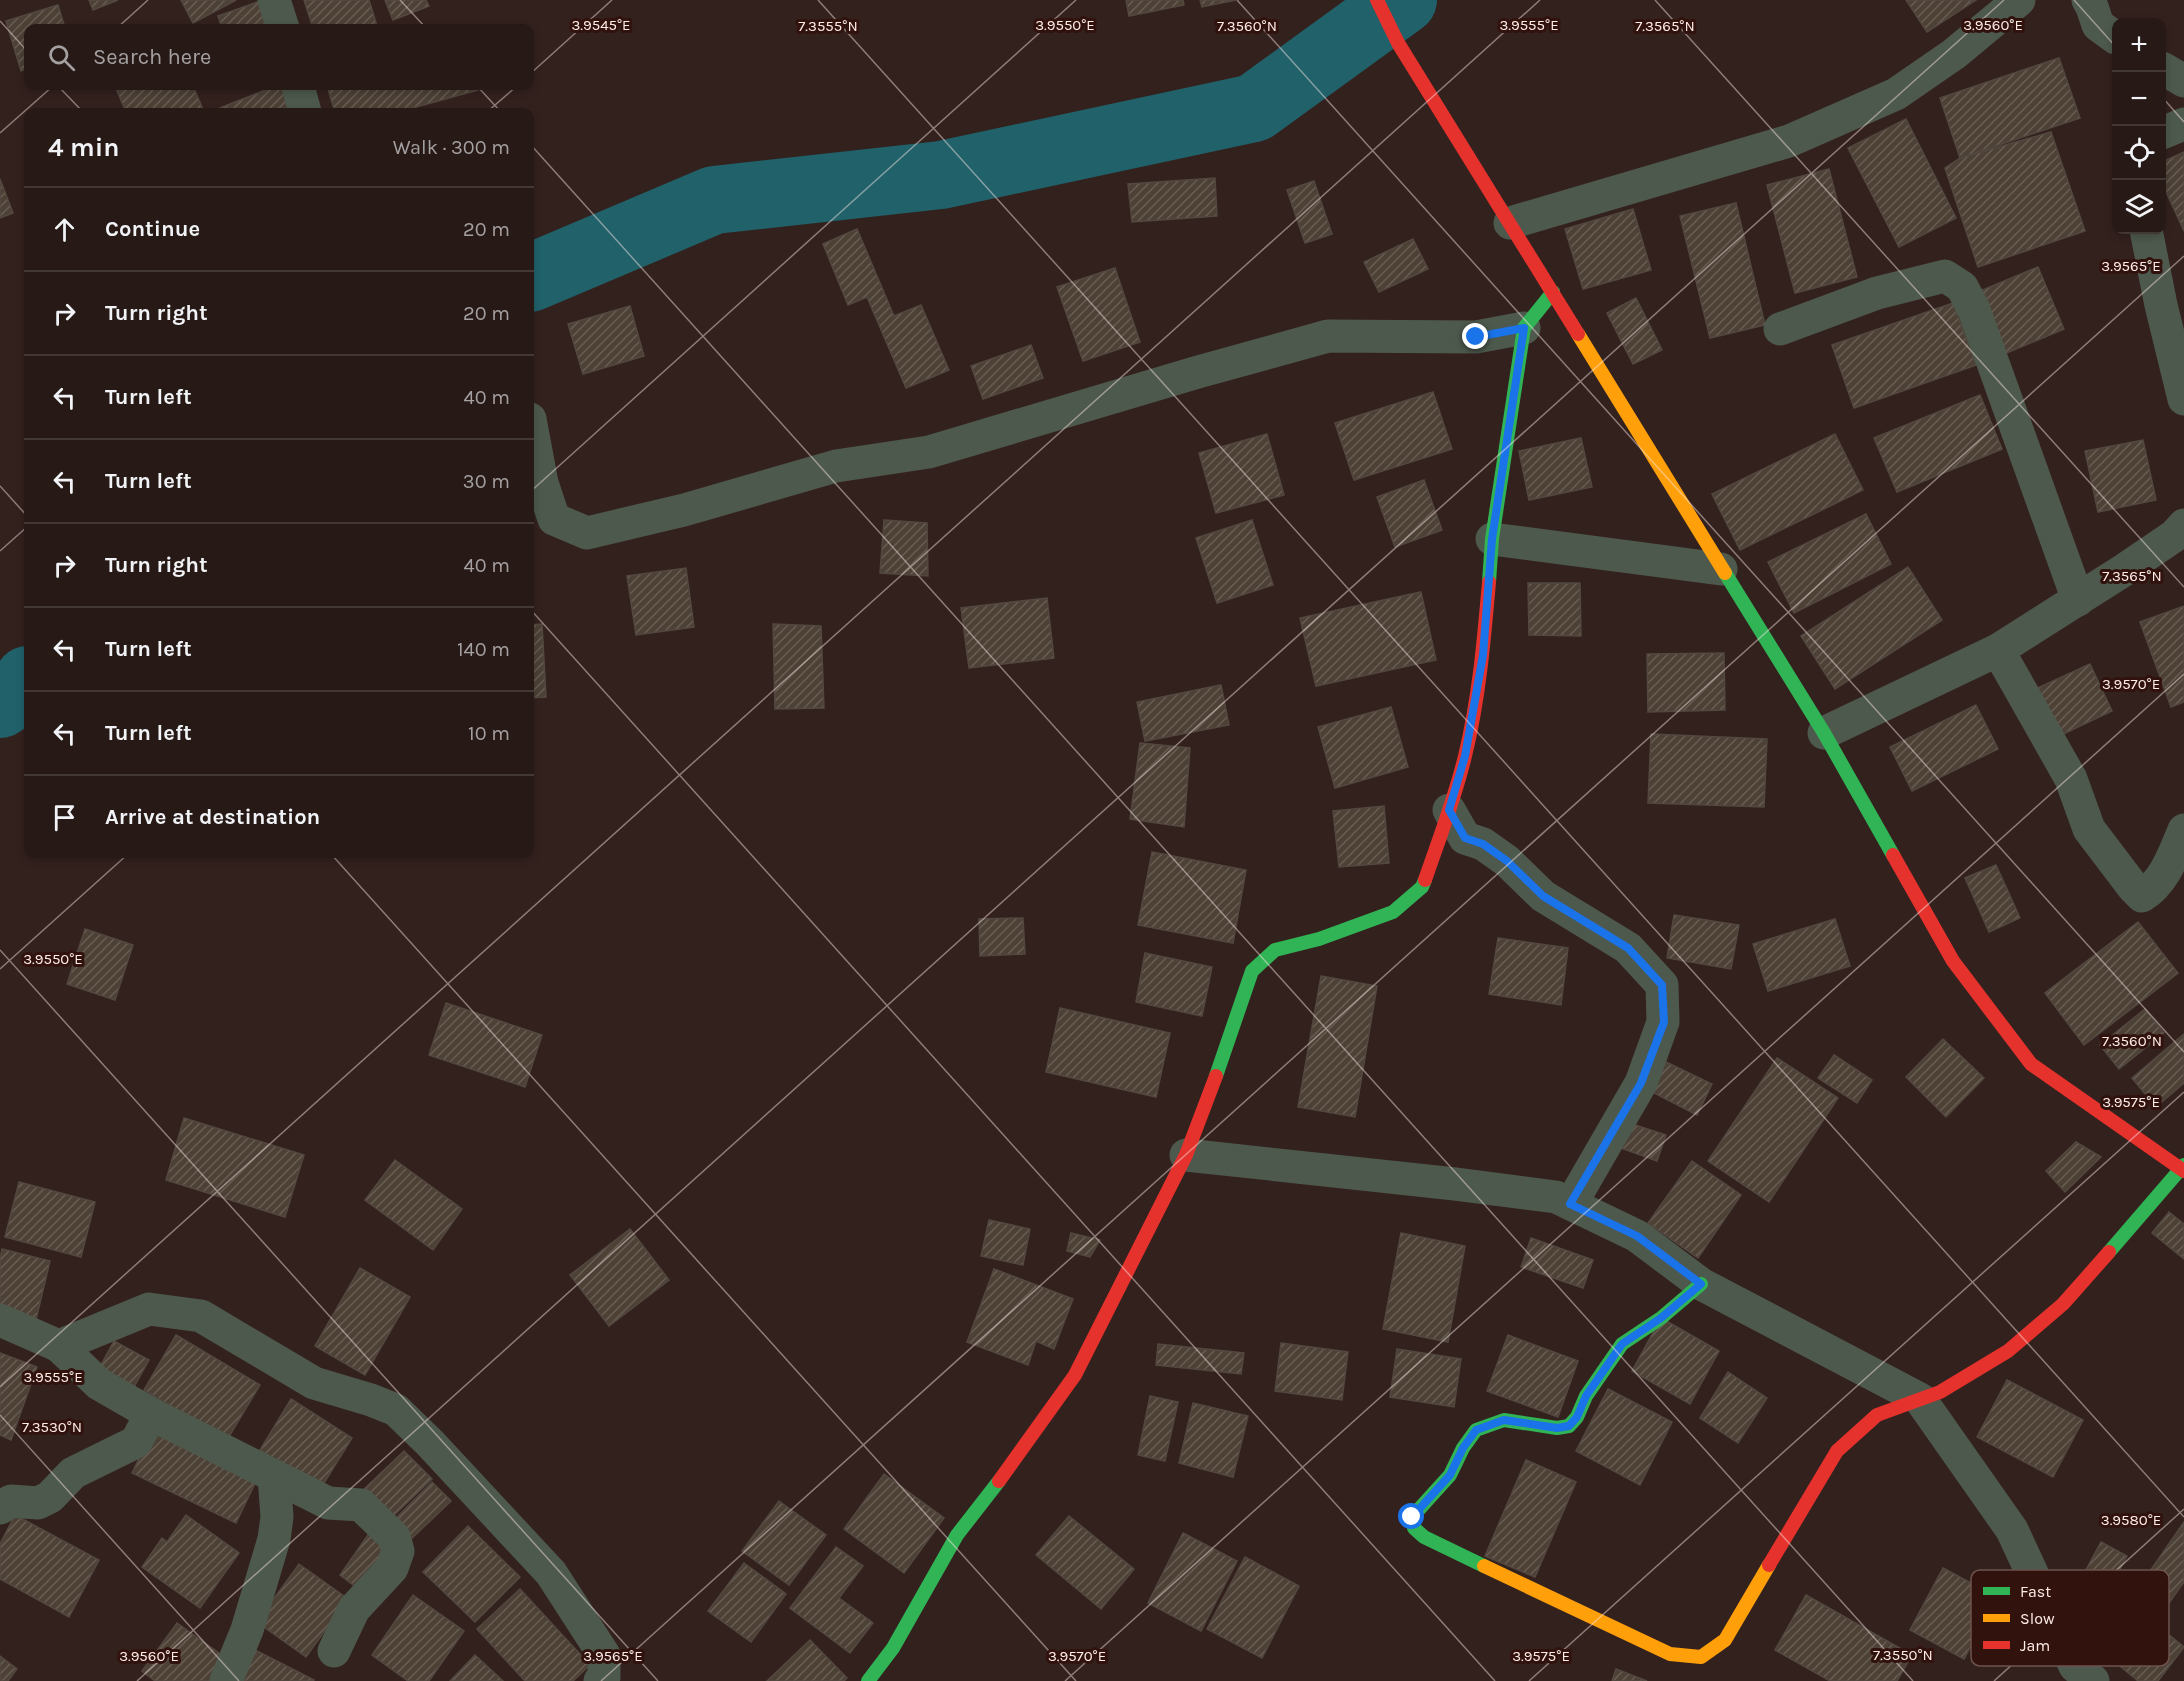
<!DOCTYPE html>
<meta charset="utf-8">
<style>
body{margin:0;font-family:Karla,sans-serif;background:#322623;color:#f1f3f6}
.controls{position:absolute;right:18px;top:18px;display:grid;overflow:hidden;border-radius:12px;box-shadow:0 3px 9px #0003}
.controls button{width:54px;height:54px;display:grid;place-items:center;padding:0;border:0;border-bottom:2px solid #423835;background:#261916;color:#f1f3f6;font:30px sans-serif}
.stop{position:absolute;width:18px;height:18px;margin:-14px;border:4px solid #1a73e8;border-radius:50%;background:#fff}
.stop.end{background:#1a73e8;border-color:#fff;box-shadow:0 2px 6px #0008}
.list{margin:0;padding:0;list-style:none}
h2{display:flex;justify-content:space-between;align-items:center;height:78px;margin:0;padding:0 24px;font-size:26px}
h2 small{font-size:20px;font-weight:400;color:#a4a0a1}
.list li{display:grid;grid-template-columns:39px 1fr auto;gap:18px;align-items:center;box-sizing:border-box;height:84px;padding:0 24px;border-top:2px solid #423835}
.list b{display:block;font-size:22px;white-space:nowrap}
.list em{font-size:20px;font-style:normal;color:#a4a0a1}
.icon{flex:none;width:33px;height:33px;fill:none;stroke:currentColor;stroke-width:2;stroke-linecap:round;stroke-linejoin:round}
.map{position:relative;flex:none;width:2184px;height:1681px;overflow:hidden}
.search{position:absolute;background:#261916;box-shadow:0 3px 9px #0003;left:24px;top:24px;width:510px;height:66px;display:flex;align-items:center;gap:15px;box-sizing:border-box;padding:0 21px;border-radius:12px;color:#a4a0a1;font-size:22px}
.panel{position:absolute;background:#261916;box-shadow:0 3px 9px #0003;left:24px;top:108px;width:510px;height:750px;border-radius:12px}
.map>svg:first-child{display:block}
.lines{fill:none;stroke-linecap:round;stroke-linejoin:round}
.river{stroke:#20616a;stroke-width:68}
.building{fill:url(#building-hatch);stroke:#524840;stroke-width:1.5}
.street{stroke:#4e594d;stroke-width:33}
.fast{stroke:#30b455;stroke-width:14}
.slow{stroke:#ff9f0a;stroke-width:14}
.jam{stroke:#e5322d;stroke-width:14}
.route{stroke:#1a73e8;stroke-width:8}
.ticks{fill:none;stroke:#feece8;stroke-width:1.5;stroke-opacity:0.45}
.key{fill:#31120d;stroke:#6e534f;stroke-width:1.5}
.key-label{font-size:16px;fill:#feece8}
.ticks-label{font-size:15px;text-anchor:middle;fill:#feece8;stroke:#31120d;stroke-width:6;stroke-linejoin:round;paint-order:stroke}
</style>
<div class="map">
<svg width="2184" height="1681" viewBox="0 0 2184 1681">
<defs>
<pattern id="building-hatch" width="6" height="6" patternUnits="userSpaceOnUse" patternTransform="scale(1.5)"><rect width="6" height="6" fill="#4d4136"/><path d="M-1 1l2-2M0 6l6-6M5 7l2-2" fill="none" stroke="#685d53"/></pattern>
</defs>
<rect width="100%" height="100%" fill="#33211e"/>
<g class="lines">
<g class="river">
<polyline points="530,278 714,200 941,175 1254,108 1403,0"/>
<polyline points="0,704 23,688 28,680"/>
</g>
</g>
<g class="building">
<polygon points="89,0 118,0 93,10"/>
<polygon points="181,0 236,0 193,23"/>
<polygon points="263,0 273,28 222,28 218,16"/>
<polygon points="304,0 369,0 377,26 370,28 313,28"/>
<polygon points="385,0 426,0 429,6 393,20"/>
<polygon points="1126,0 1183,0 1184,5 1129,16"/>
<polygon points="1200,0 1236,0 1202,7"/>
<polygon points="1906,0 1976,0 1927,32"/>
<polygon points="58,5 65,28 28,28 28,68 21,71 6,21"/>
<polygon points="2059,58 2080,118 1960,158 1940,98"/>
<polygon points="115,86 193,86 204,112 126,112"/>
<polygon points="276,86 282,86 293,112 222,112 220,108"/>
<polygon points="327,86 476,86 478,90 398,112 335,112"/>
<polygon points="1906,119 1956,218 1899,247 1848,148"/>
<polygon points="2051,132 2085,231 1978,267 1945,168 1960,158"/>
<polygon points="2184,152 2184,231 2162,183 2162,162"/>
<polygon points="1829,169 1857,277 1795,293 1767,185"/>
<polygon points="1215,178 1217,216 1132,222 1128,184"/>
<polygon points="0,179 13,213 0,218"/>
<polygon points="1314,181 1332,234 1305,243 1287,190"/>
<polygon points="1736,203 1765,325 1710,338 1680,216"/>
<polygon points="1633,209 1651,270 1583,289 1565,229"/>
<polygon points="857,229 894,316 921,305 949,370 906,388 867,297 848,305 823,244"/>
<polygon points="1413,239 1428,269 1379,292 1364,262"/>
<polygon points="2038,267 2064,329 2004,354 1978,292"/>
<polygon points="1115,268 1140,342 1083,361 1057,287"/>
<polygon points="1636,298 1662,350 1633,364 1607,313"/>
<polygon points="1953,303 1976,365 1854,408 1832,345"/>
<polygon points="630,306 644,356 583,374 568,324"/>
<polygon points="1031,345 1043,378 983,399 971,366"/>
<polygon points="1433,392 1452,449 1354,480 1335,423"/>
<polygon points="1980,395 2002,449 1897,492 1874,438"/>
<polygon points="1267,434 1284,495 1216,513 1199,453"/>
<polygon points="1835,434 1863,490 1740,550 1712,494"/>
<polygon points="1581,438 1592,487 1529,500 1519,451"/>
<polygon points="2143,440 2156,500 2098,512 2085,451"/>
<polygon points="1424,480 1442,530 1395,547 1377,497"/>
<polygon points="1866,514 1891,564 1794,613 1768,562"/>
<polygon points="884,520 927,523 928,576 880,573"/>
<polygon points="1252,520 1273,585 1217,603 1196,538"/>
<polygon points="1908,567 1942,620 1835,689 1801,636"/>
<polygon points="686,568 694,627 636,635 627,576"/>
<polygon points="1528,583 1580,583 1581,636 1529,635"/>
<polygon points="1421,592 1436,660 1316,686 1300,618"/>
<polygon points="1047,598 1054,658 969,668 961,608"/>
<polygon points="2184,606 2184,702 2171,707 2140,622"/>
<polygon points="542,624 546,697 530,698 530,625"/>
<polygon points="773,624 821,626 824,708 775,709"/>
<polygon points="1724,653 1725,710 1648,712 1647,654"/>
<polygon points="2090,664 2112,711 2055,738 2033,690"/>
<polygon points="1221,685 1229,725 1145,741 1137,702"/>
<polygon points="1976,705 1998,749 1912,791 1890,747"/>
<polygon points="1391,707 1408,767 1335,788 1318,727"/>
<polygon points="1651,734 1767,739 1764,807 1648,803"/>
<polygon points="1140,743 1190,748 1184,827 1130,819"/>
<polygon points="1384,806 1389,863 1339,867 1333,811"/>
<polygon points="1152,852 1246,870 1233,943 1138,925"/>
<polygon points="1996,865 2020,918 1989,932 1965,878"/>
<polygon points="1674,915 1739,925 1731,969 1667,958"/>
<polygon points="1023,918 1025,954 980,956 979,919"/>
<polygon points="1835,919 1850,966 1768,991 1753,944"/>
<polygon points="2138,922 2178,973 2084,1045 2045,993"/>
<polygon points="85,929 133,945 115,1000 67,984"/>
<polygon points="1498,938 1568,948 1561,1005 1489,994"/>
<polygon points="1145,953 1212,967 1202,1016 1136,1002"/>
<polygon points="1321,976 1377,986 1355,1117 1298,1107"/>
<polygon points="446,1003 542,1035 525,1087 429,1055"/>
<polygon points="1060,1008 1170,1033 1156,1097 1046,1072"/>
<polygon points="2145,1009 2164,1033 2119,1069 2100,1045"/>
<polygon points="2184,1034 2184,1083 2156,1107 2132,1078"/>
<polygon points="1943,1039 1984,1078 1946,1117 1906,1077"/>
<polygon points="1834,1055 1872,1080 1857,1103 1818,1078"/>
<polygon points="1777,1058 1838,1098 1769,1202 1708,1161"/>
<polygon points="1664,1061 1712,1084 1697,1115 1650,1091"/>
<polygon points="184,1118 304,1155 285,1217 166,1180"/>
<polygon points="1629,1123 1666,1135 1657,1161 1621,1148"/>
<polygon points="2076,1142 2101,1157 2065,1192 2046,1171"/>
<polygon points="395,1160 462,1209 433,1250 365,1200"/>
<polygon points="1692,1161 1741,1195 1698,1258 1648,1223"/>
<polygon points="19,1182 95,1202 81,1257 5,1237"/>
<polygon points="2169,1212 2184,1224 2184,1259 2152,1233"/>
<polygon points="989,1220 1030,1229 1023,1265 981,1256"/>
<polygon points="630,1229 669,1280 609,1326 570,1275"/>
<polygon points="1071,1233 1100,1240 1090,1257 1067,1251"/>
<polygon points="1401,1233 1465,1246 1448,1342 1383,1329"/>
<polygon points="1531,1238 1593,1260 1583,1288 1521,1267"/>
<polygon points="2,1249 50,1261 35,1324 0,1315 0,1259"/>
<polygon points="360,1268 410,1297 365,1375 315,1346"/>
<polygon points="994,1269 1073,1299 1054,1349 1036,1341 1028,1365 967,1342"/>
<polygon points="1661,1318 1719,1351 1690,1404 1632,1371"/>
<polygon points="176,1335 260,1385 227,1440 144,1390"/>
<polygon points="1508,1335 1578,1361 1558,1417 1487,1391"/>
<polygon points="114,1341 149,1360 130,1394 96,1374"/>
<polygon points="1281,1343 1348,1352 1342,1400 1275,1391"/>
<polygon points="1158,1344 1244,1353 1241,1374 1156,1365"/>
<polygon points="1397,1349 1461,1359 1454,1407 1390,1397"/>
<polygon points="0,1353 37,1367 11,1440 0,1435"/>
<polygon points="1728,1372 1767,1398 1738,1443 1700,1418"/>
<polygon points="2007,1380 2083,1420 2053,1477 1977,1437"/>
<polygon points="1608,1389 1672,1422 1640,1485 1576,1451"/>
<polygon points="1150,1396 1178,1402 1165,1461 1138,1455"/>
<polygon points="291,1399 352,1438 321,1488 260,1450"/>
<polygon points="1193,1403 1248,1416 1233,1477 1179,1463"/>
<polygon points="157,1422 260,1473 236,1523 132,1473"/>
<polygon points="404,1451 432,1479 388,1521 361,1492"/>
<polygon points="1526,1460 1576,1482 1535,1577 1485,1556"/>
<polygon points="884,1474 944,1518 904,1573 844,1529"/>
<polygon points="432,1482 451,1501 409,1541 391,1523"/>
<polygon points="779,1501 826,1535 789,1585 742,1551"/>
<polygon points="15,1515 99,1560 69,1617 0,1579 0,1544"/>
<polygon points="186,1515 239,1553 200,1608 142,1567 162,1538 167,1542"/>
<polygon points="1069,1516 1134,1569 1101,1609 1036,1555"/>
<polygon points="2184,1522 2184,1582 2169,1603 2141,1584"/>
<polygon points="468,1526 520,1577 475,1622 423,1572"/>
<polygon points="370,1532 391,1546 360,1590 340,1575"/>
<polygon points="1183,1533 1237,1561 1201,1631 1148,1603"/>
<polygon points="2101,1542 2127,1556 2100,1606 2074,1592"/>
<polygon points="836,1547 863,1566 839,1598 873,1623 850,1653 790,1608"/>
<polygon points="1245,1557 1299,1586 1262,1658 1207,1629"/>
<polygon points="744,1563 786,1594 751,1642 708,1611"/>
<polygon points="299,1564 348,1599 306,1657 257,1622"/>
<polygon points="1943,1568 1997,1597 1964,1659 1910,1630"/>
<polygon points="520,1589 590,1665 573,1681 525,1681 477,1629"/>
<polygon points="413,1595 464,1631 429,1681 408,1681 372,1655"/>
<polygon points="1806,1595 1912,1655 1897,1681 1830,1681 1775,1650"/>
<polygon points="2138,1610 2184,1647 2158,1681 2138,1681 2103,1652"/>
<polygon points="177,1623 226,1658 209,1681 155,1681 142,1671"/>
<polygon points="810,1640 847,1678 844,1681 767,1681"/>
<polygon points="255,1650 314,1680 313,1681 240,1681"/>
<polygon points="475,1655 503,1681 450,1681"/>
<polygon points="0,1656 17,1669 8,1681 0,1681"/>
<polygon points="1616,1669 1647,1681 1612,1681"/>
</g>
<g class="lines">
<g class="street">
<polyline points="274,0 283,28"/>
<polyline points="2088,0 2092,7 2098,25 2116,38"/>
<polyline points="2162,68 2184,81"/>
<polyline points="298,86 305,112"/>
<polyline points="2162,133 2184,124"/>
<polyline points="1510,223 1789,141 1896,94 1954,54 2019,0"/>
<polyline points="2146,230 2161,305 2184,399"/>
<polyline points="1780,329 1877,293 1945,276 1962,287 1974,310 2078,600"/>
<polyline points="530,419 542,483 554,519 587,533 684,510 836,466 929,452 1198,372 1328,336 1476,337 1524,328"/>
<polyline points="1492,539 1721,569"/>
<path d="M 1998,650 L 2071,779 L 2089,829 L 2133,887 L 2142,896 C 2165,882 2174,853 2184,830"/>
<polyline points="1824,733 1998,650 2124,570 2174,536 2184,525"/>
<polyline points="1449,810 1465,838 1483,844 1507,861 1543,896 1628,948 1662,985 1663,1022 1641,1083 1571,1204"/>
<polyline points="1186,1155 1455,1184 1556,1197 1637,1236 1701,1284 1920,1399 2012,1530 2075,1666 2093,1681"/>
<polyline points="0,1320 59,1346 99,1384 151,1414 328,1503 361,1505 394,1537 398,1551 392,1568 354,1609 334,1651"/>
<polyline points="59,1346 149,1309 201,1316 314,1383 371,1400 396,1410 430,1443 551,1573 604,1655 604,1677 600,1681"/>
<polyline points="0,1508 11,1501 38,1503 50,1497 73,1473 136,1442 151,1414"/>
<polyline points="226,1681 247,1630 274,1539 277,1517 274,1476"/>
</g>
<g class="fast">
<polyline points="1725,573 1824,733 1893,855"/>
<polyline points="1489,582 1492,539 1524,328 1553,292"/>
<polyline points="1216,1076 1252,971 1275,950 1319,939 1393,912 1422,887 1425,880"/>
<polyline points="2109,1252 2184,1165"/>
<polyline points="1484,1566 1424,1537 1414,1528 1412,1517 1450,1475 1463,1448 1476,1430 1504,1420 1557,1428 1569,1426 1577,1417 1586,1396 1622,1344 1661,1318 1701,1284"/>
<polyline points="868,1681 893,1648 957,1535 999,1481"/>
</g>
<g class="slow">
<polyline points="1578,334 1725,573"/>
<polyline points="1484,1566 1670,1654 1701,1657 1725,1640 1769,1565"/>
</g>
<g class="jam">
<polyline points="1377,0 1398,43 1578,334"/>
<polyline points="1893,855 1953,961 2031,1064 2184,1171"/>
<path d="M 1425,880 C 1439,839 1455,798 1465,756 C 1479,699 1484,640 1489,582"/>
<polyline points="999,1481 1075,1375 1186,1155 1216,1076"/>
<polyline points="1769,1565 1837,1451 1877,1415 1940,1392 2008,1351 2063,1304 2109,1252"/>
</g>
</g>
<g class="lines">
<polyline class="route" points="1412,1517 1450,1475 1463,1448 1476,1430 1504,1420 1557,1428 1569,1426 1577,1417 1586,1396 1622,1344 1661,1318 1701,1284 1637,1236 1570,1204 1641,1083 1664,1022 1662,985 1628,948 1543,896 1507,861 1483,844 1465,838 1449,810 1465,756 1483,655 1492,539 1524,328 1476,337"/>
</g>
<path class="ticks" d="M 400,0 L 426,28M 818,0 L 2184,1517M 1237,0 L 2184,1052M 1655,0 L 2184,587M 2074,0 L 2116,47M 0,21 L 28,52M 117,28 L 148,0M 530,74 L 612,0M 58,86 L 83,112M 477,86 L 501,112M 2162,97 L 2184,122M 487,112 L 517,86M 0,133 L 53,86M 530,144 L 1913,1681M 0,486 L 28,517M 530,492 L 1076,0M 0,551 L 28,526M 530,609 L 1495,1681M 331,854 L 1076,1681M 0,950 L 658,1681M 0,969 L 128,854M 0,1387 L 1540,0M 0,1415 L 239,1681M 137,1681 L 2004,0M 601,1681 L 2184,256M 1065,1681 L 2184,674M 1529,1681 L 2184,1092M 1994,1681 L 2184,1509"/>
<rect x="1971" y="1570" width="198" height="96" rx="9" class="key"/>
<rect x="1983" y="1587" width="27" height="8" fill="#30b455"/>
<rect x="1983" y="1614" width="27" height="8" fill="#ff9f0a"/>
<rect x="1983" y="1641" width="27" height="8" fill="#e5322d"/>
<g class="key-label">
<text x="2020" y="1597">Fast</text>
<text x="2020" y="1624">Slow</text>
<text x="2020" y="1651">Jam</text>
</g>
<g class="ticks-label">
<text x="601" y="30">3.9545°E</text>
<text x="1065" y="30">3.9550°E</text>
<text x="1529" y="30">3.9555°E</text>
<text x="1993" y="30">3.9560°E</text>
<text x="828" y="31">7.3555°N</text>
<text x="1247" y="31">7.3560°N</text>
<text x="1665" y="31">7.3565°N</text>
<text x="2131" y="271">3.9565°E</text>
<text x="2132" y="581">7.3565°N</text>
<text x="2131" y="689">3.9570°E</text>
<text x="53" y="964">3.9550°E</text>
<text x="2132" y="1046">7.3560°N</text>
<text x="2131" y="1107">3.9575°E</text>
<text x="53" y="1382">3.9555°E</text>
<text x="52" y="1432">7.3530°N</text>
<text x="2131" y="1525">3.9580°E</text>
<text x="1903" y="1660">7.3550°N</text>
<text x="149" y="1661">3.9560°E</text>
<text x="613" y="1661">3.9565°E</text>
<text x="1077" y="1661">3.9570°E</text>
<text x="1541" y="1661">3.9575°E</text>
</g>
</svg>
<div class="controls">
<button>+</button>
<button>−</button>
<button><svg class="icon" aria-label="locate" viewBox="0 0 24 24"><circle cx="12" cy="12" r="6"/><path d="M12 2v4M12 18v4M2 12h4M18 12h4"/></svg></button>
<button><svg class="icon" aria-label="layers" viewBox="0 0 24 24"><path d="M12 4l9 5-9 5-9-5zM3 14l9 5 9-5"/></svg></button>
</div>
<div class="stop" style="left:1412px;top:1517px"></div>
<div class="stop end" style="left:1476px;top:337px"></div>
<div class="search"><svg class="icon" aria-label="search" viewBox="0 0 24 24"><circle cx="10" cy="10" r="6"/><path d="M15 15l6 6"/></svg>Search here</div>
<section class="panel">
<h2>4 min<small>Walk · 300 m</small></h2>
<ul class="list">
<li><svg class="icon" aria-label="ahead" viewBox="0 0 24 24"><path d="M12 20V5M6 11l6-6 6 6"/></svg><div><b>Continue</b></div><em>20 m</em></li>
<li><svg class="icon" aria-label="right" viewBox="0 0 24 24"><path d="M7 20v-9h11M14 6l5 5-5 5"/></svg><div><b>Turn right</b></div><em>20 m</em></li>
<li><svg class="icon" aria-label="left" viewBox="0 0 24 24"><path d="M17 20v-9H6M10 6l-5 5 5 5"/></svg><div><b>Turn left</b></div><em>40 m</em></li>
<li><svg class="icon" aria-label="left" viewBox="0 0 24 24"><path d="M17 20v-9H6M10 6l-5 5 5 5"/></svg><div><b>Turn left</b></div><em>30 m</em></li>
<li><svg class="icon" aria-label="right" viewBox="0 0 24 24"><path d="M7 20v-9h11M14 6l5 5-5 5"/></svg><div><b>Turn right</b></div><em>40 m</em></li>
<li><svg class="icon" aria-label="left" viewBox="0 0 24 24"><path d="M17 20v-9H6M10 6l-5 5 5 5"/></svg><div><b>Turn left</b></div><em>140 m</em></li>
<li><svg class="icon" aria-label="left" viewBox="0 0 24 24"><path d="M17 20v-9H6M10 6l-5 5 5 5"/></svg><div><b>Turn left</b></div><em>10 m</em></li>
<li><svg class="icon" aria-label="arrive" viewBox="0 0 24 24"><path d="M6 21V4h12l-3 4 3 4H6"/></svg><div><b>Arrive at destination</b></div></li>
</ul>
</section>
</div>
